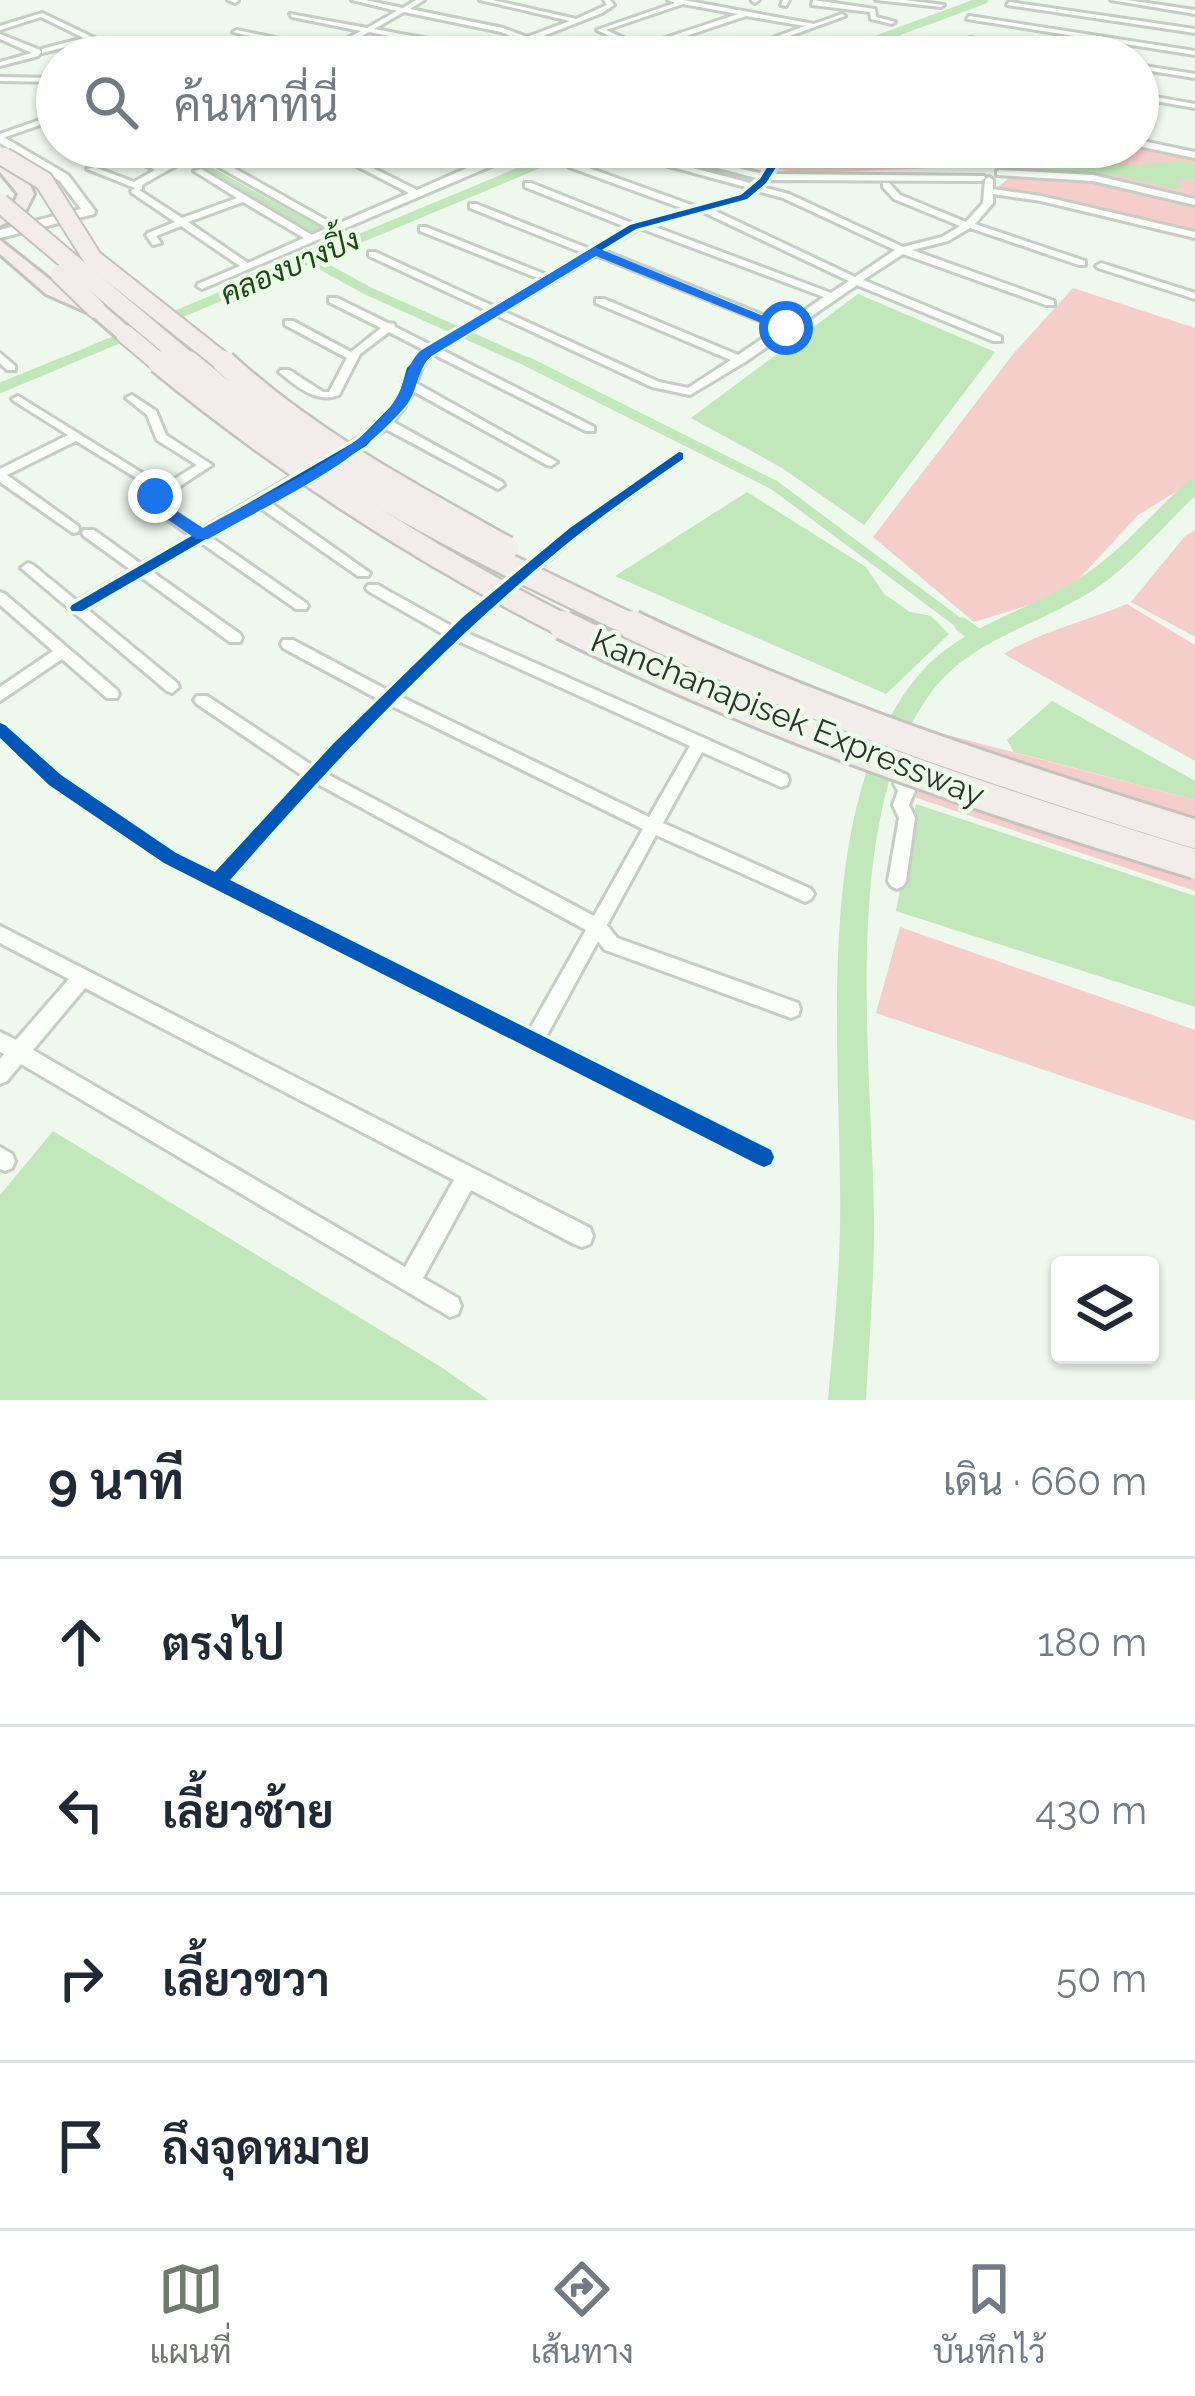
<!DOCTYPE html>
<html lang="th">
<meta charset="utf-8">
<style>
body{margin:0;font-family:Raleway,Sarabun,sans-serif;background:#f2f2f3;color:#1f2937}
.controls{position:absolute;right:36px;bottom:36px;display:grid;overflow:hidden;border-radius:12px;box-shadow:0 3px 9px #0004}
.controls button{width:108px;height:108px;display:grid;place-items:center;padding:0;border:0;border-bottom:3px solid #e0e1e3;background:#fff;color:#1f2937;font:60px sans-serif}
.stop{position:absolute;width:36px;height:36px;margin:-27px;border:9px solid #1a73e8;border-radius:50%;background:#fff}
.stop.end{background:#1a73e8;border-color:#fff;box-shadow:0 3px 12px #0008}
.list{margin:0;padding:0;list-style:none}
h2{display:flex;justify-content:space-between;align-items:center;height:156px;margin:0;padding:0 48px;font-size:51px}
h2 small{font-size:39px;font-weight:400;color:#747a83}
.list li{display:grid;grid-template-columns:78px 1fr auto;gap:36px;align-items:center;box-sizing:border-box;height:168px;padding:0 48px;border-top:3px solid #e0e1e3}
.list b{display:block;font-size:45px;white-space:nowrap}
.list em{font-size:39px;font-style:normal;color:#747a83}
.icon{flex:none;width:66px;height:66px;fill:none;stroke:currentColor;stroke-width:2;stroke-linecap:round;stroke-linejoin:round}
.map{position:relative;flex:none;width:1195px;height:1400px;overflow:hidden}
.search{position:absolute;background:#fff;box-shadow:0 3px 9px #0004;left:36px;right:36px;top:36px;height:132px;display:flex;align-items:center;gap:30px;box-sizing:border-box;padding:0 42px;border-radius:66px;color:#747a83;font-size:45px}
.sheet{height:828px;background:#fff}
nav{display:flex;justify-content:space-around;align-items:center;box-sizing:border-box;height:168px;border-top:3px solid #e0e1e3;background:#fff;font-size:33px;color:#747a83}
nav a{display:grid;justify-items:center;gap:6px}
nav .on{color:#717970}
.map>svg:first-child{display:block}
.green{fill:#f5cdcb}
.water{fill:#c1e7bb}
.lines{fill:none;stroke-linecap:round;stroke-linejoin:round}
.canal-far3{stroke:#c1e7bb;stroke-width:8}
.canal-far2{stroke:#c1e7bb;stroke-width:9}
.canal-far1{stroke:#c1e7bb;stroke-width:10}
.canal{stroke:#c1e7bb;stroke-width:15}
.river{fill:#c1e7bb;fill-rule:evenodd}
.street-casing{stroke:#c5cdc4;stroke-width:6}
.secondary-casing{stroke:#c5cdc4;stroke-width:6}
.highway-casing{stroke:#c4c2bd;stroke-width:6}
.street{fill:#fcfefc;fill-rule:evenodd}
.secondary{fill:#fcfefc;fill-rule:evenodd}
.highway{fill:#f2edeb;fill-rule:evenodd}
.highway-bridge-far3-casing{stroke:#c4c2bd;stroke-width:16;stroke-linecap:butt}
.highway-bridge-far2-casing{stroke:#c4c2bd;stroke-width:22;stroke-linecap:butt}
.highway-bridge-far1-casing{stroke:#c4c2bd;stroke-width:27;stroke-linecap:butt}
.highway-bridge-casing{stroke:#c4c2bd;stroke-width:34;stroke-linecap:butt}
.highway-bridge-far3{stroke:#f2edeb;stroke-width:14}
.highway-bridge-far2{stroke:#f2edeb;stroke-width:18}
.highway-bridge-far1{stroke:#f2edeb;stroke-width:22}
.highway-bridge{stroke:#f2edeb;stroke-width:28}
.cycleway-casing{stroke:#ebfde8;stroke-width:7}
.cycleway{fill:#0057b8;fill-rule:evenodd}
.route{fill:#1a73e8}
.labels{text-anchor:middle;stroke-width:9;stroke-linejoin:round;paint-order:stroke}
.far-water-label{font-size:30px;font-style:italic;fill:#1a4b12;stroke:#ebfde8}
.street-label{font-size:33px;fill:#2d342c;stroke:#ebfde8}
</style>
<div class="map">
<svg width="1195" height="1400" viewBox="0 0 1195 1400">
<rect width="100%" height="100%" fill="#eef8ed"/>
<g class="green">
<polygon points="1138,145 1195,158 1195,199 1082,173 981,166 808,173 749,167 670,147 733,147 790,156 809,147"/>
<polygon points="1055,176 1099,182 1195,207 1195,232 996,189 1010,177"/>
<polygon points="1073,288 1195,328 1195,480 1138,515 1065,594 974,622 873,537 1014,353"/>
<polygon points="1195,530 1195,637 1131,602 1185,536"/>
<path d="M 1127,604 L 1195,645 L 1195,761 L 1004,654 C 1041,631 1087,621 1127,604 Z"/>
<polygon points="925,729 1195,800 1195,891 899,792"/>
<polygon points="900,927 1195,1030 1195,1121 876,1013"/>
</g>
<g class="water">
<path d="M 863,147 L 923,153 L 984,147 L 1030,156 L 1054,147 L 1114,147 L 1121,154 L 1110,159 C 1136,175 1164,154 1195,163 L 1195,179 L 1179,179 L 1176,182 L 1183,188 L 1175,189 L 1119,176 L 979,162 L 954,167 L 921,162 L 882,168 L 796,169 L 798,162 L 831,150 Z"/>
<polygon points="858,294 995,352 864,525 782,468 691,418"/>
<polygon points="747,492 866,567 884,594 910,612 931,616 949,634 886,694 615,576"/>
<polygon points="1052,701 1195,781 1195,800 1014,752 1007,740"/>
<polygon points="916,804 1195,896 1195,1007 896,911"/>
<polygon points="53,1131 441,1367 488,1400 0,1400 0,1195"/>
</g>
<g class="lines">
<g class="canal-far3">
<polyline points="829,57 984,0"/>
<polyline points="164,147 188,160"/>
<polyline points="213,160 253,147"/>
<polyline points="548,160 580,147"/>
</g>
<g class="canal-far2">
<polyline points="183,157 341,244"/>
<polyline points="199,165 222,157"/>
<polyline points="308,258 368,291 534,365"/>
<polyline points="56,365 555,157"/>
</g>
<g class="canal-far1">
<polyline points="528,362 774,485 966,628"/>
<polyline points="0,388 63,362"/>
</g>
<polyline class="canal" points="962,625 977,636"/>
<path class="river" d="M 1195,479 L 1195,496 C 1162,527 1133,564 1095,589 C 1042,624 973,638 933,690 C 836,816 874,1075 874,1226 C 874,1284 869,1342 866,1400 L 828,1400 C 833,1342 839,1285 840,1227 C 843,1066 808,808 917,677 C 958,626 1027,612 1080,578 C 1121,552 1152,513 1188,481 Z"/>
<g class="street-casing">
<g id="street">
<polygon points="228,0 238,0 238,1 235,3"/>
<path d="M 352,0 L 365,0 L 403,8 L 416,0 L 424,0 L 410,9 L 503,28 L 527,37 L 570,21 L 480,0 L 492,0 L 576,19 L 607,5 L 604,0 L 610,0 L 614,5 L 602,13 L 533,40 L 572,57 L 562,57 L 526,42 L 488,57 L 473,57 L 430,43 L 434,41 L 481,55 L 520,40 L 501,32 L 404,12 L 374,29 L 428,39 C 425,48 410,57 400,57 L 419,42 L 369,32 C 342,47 314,57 282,57 L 309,50 L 233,32 L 237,30 L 313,46 L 313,49 L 339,43 L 361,31 L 292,17 L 290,14 L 367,28 L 397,11 Z"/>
<path d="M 668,0 L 683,0 L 814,24 L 842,14 L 845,16 L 732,57 L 721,57 L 805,26 L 746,16 L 647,49 L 662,57 L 652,57 L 597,30 L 675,3 ZM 683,4 L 738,14 L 641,46 L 606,30 Z"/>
<polygon points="759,0 755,3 752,1 752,0"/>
<polygon points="783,0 789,0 786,6 781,5"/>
<polygon points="813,0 875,9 876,17 895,22 892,24 871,19 870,12 812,5"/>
<polygon points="876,0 904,0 944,5 941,7"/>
<polygon points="1111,0 1127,0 1195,10 1195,14"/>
<polygon points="1009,2 1195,29 1195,33 1007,5"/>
<polygon points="42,13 130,55 131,57 121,57 90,41 42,53 42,49 84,38 41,17 0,30 0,26"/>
<polygon points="969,16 1195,51 1195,55 967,19"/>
<polygon points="0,34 40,50 41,52 38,56 0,66 0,62 32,53 0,39"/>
<polygon points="970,38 1076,55 1080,57 1062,57 967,42"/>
<polygon points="906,39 988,55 992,57 977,57 906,43 868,57 857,57"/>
<polygon points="1138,65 1195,74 1195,78 1138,69"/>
<polygon points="0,77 57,78 57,82 0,81"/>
<polygon points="1138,94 1195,104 1195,108 1138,98"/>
<polygon points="57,114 57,119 0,139 0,134"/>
<polygon points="1138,140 1195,152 1195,158 1138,146"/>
<path d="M 207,147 L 219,147 L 184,161 L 142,185 L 142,189 L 139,190 L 182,218 L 237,198 L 194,171 L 201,169 L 312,235 L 327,228 L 219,167 L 219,163 L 225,163 L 335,225 L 409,193 L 320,147 L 331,147 L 417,190 L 483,161 L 454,147 L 465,147 L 491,158 L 516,147 L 527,147 L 496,164 L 202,289 L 197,286 L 198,284 L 240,266 L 181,226 L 156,236 L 161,243 L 153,245 L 146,235 L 148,233 L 175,222 L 132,193 L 131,191 L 135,188 L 87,169 L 94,167 L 134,182 L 155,170 L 128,157 L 128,153 L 134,153 L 162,167 L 178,157 ZM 243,202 L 304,238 L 248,263 L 188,222 Z"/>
<path d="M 741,147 L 779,151 L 790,147 L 801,147 L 783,156 L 772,174 L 984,176 L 985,178 L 981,181 L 768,180 L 762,187 L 789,194 L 903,247 L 942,237 L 960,226 L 894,199 L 883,187 L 883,183 L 889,183 L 900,195 L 966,222 L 983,203 L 985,180 L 989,177 L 993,180 L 993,189 L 1041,196 L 1195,232 L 1195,238 L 1041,201 L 993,194 L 993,203 L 975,224 L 1085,261 L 1085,265 L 1079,265 L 970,228 L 948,241 L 912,250 L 1054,301 L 1054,305 L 1046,305 L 903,254 L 863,280 L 1001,337 L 1001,341 L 993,341 L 857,285 L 745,362 L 690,395 L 652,387 L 496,315 L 440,349 L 594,427 L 594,431 L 586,431 L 433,354 L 422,367 L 416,383 L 557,462 L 551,466 L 547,465 L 413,391 L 404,408 L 393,422 L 502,482 L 504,485 L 498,489 L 386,429 L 343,459 L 335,459 L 333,456 C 361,434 390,421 404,385 L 402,383 L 414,361 L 424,350 L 389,332 L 360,354 L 339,395 C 317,404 296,386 279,372 L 281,370 L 289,370 L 323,392 L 329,392 L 347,358 L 285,325 L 285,321 L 293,321 L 351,352 L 381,328 L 329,302 L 329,298 L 337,298 L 388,323 L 394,324 L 395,327 L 431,345 L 488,311 L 369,256 L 369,252 L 375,252 L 495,307 L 540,279 L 420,231 L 420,227 L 426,227 L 547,275 L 583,253 L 470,208 L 470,204 L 476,204 L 590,249 L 626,227 L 525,187 L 525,183 L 531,183 L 634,224 L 687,210 L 569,167 L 569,163 L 575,163 L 697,207 L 741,195 L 749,188 L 632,156 L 632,152 L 754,184 L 760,179 L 653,151 L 657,148 L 763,174 L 775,155 ZM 757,191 L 783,198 L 895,250 L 855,277 L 711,209 L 747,199 ZM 702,211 L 703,212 L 849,281 L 831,293 L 650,225 ZM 640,228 L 824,297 L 785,324 L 602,250 ZM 596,255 L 778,328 L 738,355 L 604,299 L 596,299 L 596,303 L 731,360 L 688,388 L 659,382 L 503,311 Z"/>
<polygon points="1000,170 1093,175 1195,199 1195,205 1093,181 997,175 997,171"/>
<polygon points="1101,263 1195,293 1195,299 1098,268 1096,266"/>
<polygon points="0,353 15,366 15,370 7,370 0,363"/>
<polygon points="132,395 156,411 166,435 212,465 162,498 163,504 200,530 308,467 316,467 316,473 268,501 370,573 368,576 358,576 259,507 209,536 306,603 308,606 306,609 296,609 200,542 151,571 240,634 242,638 240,642 230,642 141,577 87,609 177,683 179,687 172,693 167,691 21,568 28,563 33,565 77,601 131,570 84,536 82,533 84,530 94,530 141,564 191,536 153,509 149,496 156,490 76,441 7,475 78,526 79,529 78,532 73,533 0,482 0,469 68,435 14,401 12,399 18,396 163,486 197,465 157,440 147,415 126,398"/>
<path d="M 679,452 L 683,453 L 683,459 L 579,534 L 465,632 L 787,775 L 789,780 L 787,785 L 781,787 L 702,752 L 663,823 L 811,889 L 814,894 L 811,899 L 805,902 L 799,899 L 656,835 L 607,925 L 617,938 L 798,1003 L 800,1009 L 798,1015 L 791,1018 L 611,952 L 605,950 L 598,941 L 546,1037 L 771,1150 L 774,1157 L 771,1164 L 764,1167 L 757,1164 L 164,863 L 49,785 L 0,738 L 0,723 L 5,725 L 61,775 L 176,853 L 215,872 L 303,776 L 197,704 L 194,700 L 197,696 L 207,696 L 313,766 L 378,699 L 283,648 L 281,644 L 283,640 L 293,640 L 387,690 L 445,635 L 368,591 L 366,588 L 368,585 L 378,585 L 453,627 L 570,528 ZM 456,640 L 690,746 L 649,817 L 399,696 ZM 390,705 L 643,829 L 594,916 L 325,773 ZM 316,783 L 586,930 L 530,1029 L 230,880 Z"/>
<polygon points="0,592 5,594 117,690 119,694 117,698 107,698 62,659 0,701 0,687 53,651 0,605"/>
<polygon points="908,765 914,766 916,771 911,783 915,790 909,805 915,818 906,881 903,886 897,889 891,886 888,881 899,818 893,805 898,791 894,784 902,766"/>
<path d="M 0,926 L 590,1228 L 593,1236 L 590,1244 L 582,1247 L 574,1244 L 471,1190 L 423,1278 L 458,1298 L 461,1306 L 458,1314 L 450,1317 L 21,1064 L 7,1081 L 0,1084 L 0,1059 L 4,1054 L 0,1052 L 0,1032 L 16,1040 L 69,979 L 0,943 ZM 85,988 L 454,1180 L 405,1267 L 33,1050 Z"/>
<polygon points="0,1147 12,1154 15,1161 12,1168 5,1171 0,1169"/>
</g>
</g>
<g class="secondary-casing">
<polygon id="secondary" points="0,135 68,175 95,211 94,214 0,238 0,230 81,209 60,181 0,143"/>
</g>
<g class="highway-casing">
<g id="highway">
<polygon points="0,159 29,182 34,194 25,212 0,226 0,214 12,206 18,194 0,172"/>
<polygon points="0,240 58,286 103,305 132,330 132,338 118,338 89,313 46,294 0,254"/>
</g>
</g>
<use href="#street" class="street"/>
<use href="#secondary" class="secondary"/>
<use href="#highway" class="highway"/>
<g class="highway-bridge-far3-casing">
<polyline id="highway-bridge-far3" points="0,155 9,160"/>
</g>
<g class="highway-bridge-far2-casing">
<g id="highway-bridge-far2">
<polyline points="4,157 44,181 93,259 227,365"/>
<polyline points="0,203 192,365"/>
<polyline points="60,274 96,309"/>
<polyline points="125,334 162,365"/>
</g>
</g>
<g class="highway-bridge-far1-casing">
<g id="highway-bridge-far1">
<path d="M 159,362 C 286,466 422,554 569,628"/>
<path d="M 188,362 C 324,477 478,552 638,628"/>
<path d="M 224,362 C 307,439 409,493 507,548"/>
</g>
</g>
<g class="highway-bridge-casing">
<g id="highway-bridge">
<path d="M 563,625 C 766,726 979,798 1195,864"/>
<path d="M 632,625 C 813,712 1003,774 1195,834"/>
</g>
</g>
<use href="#highway-bridge-far3" class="highway-bridge-far3"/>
<use href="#highway-bridge-far2" class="highway-bridge-far2"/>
<use href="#highway-bridge-far1" class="highway-bridge-far1"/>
<use href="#highway-bridge" class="highway-bridge"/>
<g class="cycleway-casing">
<g id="cycleway">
<polygon points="790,147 801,147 783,156 766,183 747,199 636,229 435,352 418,369 407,402 366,446 82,611 72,611 70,608 72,605 358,440 398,399 407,368 427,348 630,225 741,195 760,179 777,152"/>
<path d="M 679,452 L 683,453 L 683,459 C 643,487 602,515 564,546 C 442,646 334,761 230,880 L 771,1150 L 774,1157 L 771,1164 L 764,1167 L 757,1164 L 164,863 L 49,785 L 0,738 L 0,723 L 5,725 L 61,775 L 176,853 L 215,872 L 333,744 L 463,617 L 570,528 Z"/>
</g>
</g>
<use href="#cycleway" class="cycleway"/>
</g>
<path class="route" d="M 595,247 L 793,328 L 781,331 L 596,256 L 430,357 C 416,372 418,392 405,407 C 354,467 276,500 208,539 L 196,539 L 148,506 L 149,492 L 161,492 L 164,503 L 203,528 C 258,496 362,454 395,400 C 406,383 405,367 420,351 Z"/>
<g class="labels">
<g class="far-water-label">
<text transform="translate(290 267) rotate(-23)" y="10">คลองบางปิ้ง</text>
</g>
<g class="street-label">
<text transform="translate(788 717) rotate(22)" y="12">Kanchanapisek Expressway</text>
</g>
</g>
</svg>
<div class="controls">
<button><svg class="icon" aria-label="layers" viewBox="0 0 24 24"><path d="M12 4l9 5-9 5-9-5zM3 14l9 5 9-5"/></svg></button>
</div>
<div class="stop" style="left:786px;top:328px"></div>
<div class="stop end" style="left:155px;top:496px"></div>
<div class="search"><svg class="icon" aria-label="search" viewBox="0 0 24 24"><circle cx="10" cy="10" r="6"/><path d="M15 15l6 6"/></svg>ค้นหาที่นี่</div>
</div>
<section class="sheet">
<h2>9 นาที<small>เดิน · 660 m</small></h2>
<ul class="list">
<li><svg class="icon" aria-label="ahead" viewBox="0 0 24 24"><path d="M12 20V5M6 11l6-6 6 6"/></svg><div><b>ตรงไป</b></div><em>180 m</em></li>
<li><svg class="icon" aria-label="left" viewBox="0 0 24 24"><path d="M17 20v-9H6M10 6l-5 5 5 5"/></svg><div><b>เลี้ยวซ้าย</b></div><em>430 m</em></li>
<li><svg class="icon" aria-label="right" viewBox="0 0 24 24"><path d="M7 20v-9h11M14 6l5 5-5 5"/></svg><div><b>เลี้ยวขวา</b></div><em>50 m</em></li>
<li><svg class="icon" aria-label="arrive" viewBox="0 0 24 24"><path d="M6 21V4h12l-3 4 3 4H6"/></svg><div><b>ถึงจุดหมาย</b></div></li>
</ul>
</section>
<nav>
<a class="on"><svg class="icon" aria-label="map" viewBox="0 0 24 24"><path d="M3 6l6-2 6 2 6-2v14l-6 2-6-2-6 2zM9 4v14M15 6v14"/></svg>แผนที่</a>
<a><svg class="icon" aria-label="directions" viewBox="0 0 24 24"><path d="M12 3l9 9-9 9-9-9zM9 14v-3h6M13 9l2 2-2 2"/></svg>เส้นทาง</a>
<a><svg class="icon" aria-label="saved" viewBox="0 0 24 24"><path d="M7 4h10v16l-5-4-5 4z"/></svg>บันทึกไว้</a>
</nav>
